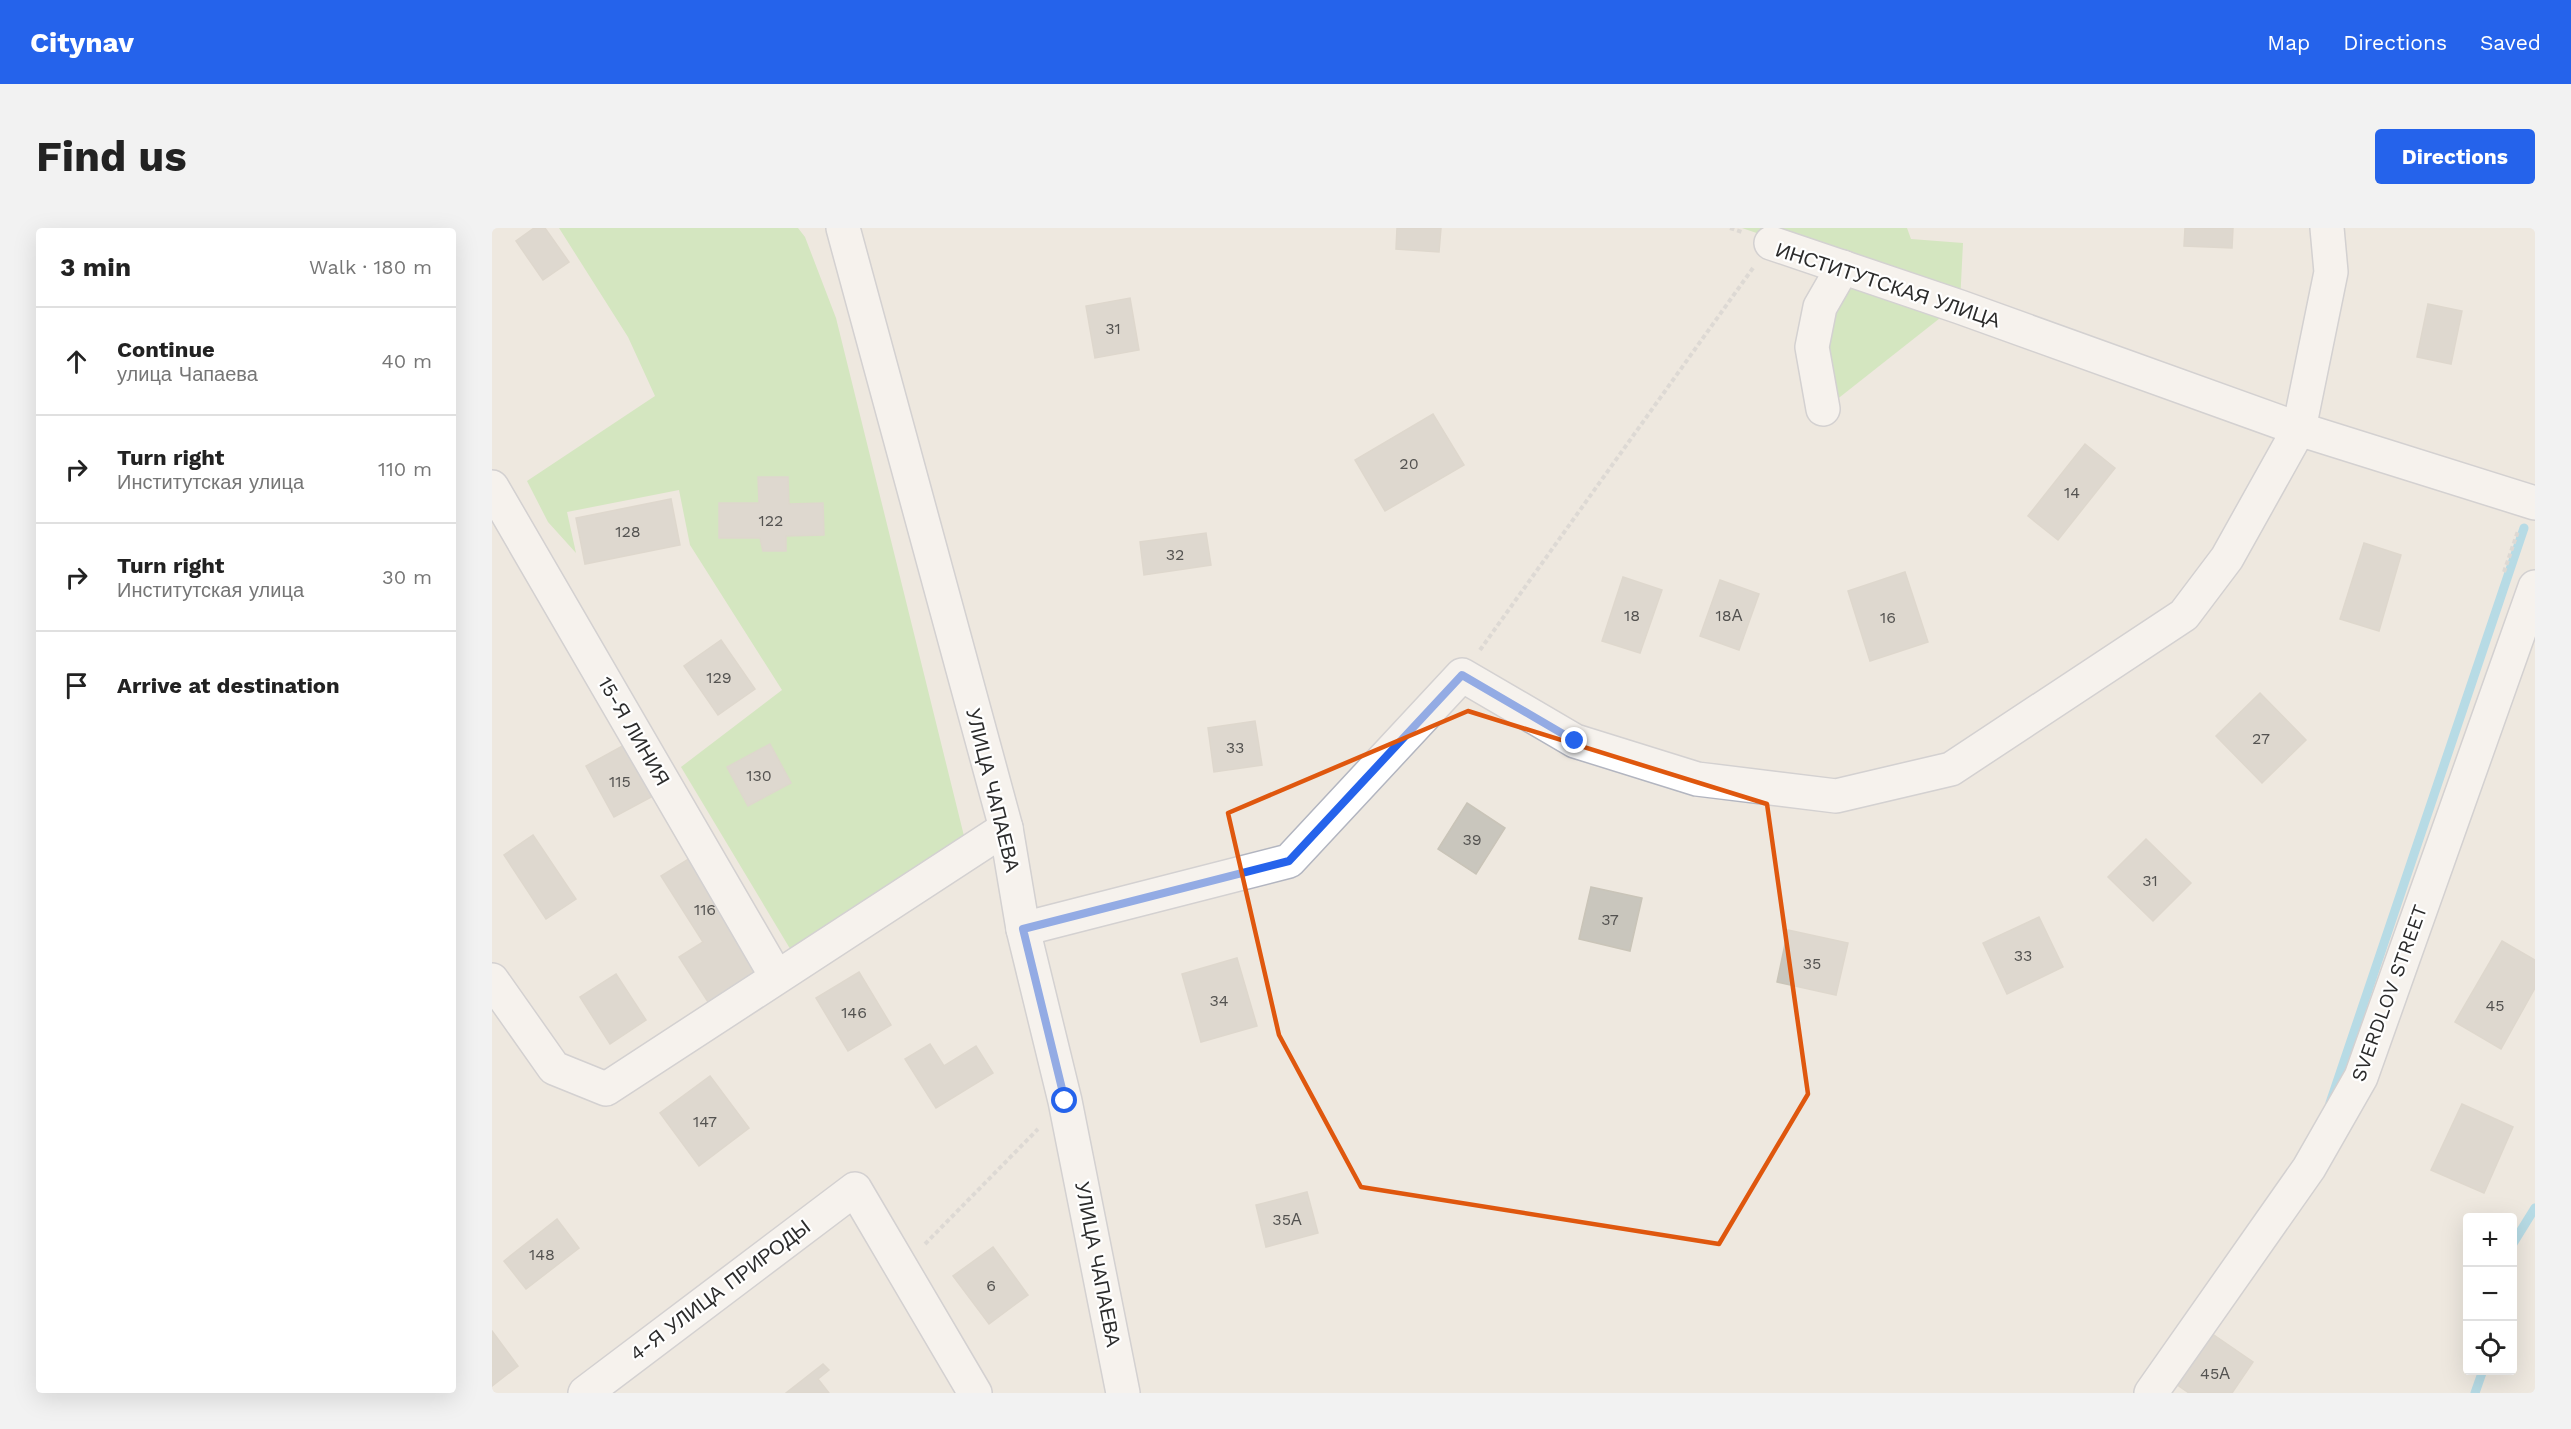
<!DOCTYPE html>
<meta charset="utf-8">
<style>
body{margin:0;font-family:"Work Sans",sans-serif;background:#f2f2f2;color:#222}
.controls{position:absolute;right:18px;bottom:18px;display:grid;overflow:hidden;border-radius:6px;box-shadow:0 6px 24px #0002}
.controls button{width:54px;height:54px;display:grid;place-items:center;padding:0;border:0;border-bottom:2px solid #e0e0e0;background:#fff;color:#222;font:30px sans-serif}
.stop{position:absolute;width:18px;height:18px;margin:-14px;border:4px solid #2563eb;border-radius:50%;background:#fff}
.stop.end{background:#2563eb;border-color:#fff;box-shadow:0 2px 6px #0008}
.list{margin:0;padding:0;list-style:none}
h2{display:flex;justify-content:space-between;align-items:center;height:78px;margin:0;padding:0 24px;font-size:26px}
h2 small{font-size:20px;font-weight:400;color:#767676}
.list li{display:grid;grid-template-columns:39px 1fr auto;gap:18px;align-items:center;box-sizing:border-box;height:108px;padding:0 24px;border-top:2px solid #e0e0e0}
.list b{display:block;font-size:22px;white-space:nowrap}
.list p{margin:0;font-size:20px;white-space:nowrap;color:#767676}
.list em{font-size:20px;font-style:normal;color:#767676}
.icon{flex:none;width:33px;height:33px;fill:none;stroke:currentColor;stroke-width:2;stroke-linecap:round;stroke-linejoin:round}
.map{position:relative;flex:none;width:2043px;height:1165px;overflow:hidden;border-radius:6px}
header{display:flex;align-items:center;gap:36px;box-sizing:border-box;height:84px;padding:0 30px;background:#2563eb;color:#fff}
header strong{font-size:28px}
nav{display:flex;gap:33px;margin-inline-start:auto;font-size:21px}
.intro{display:flex;align-items:center;justify-content:space-between;box-sizing:border-box;height:144px;padding:0 36px}
h1{margin:0;font-size:42px}
.button{padding:15px 27px;border-radius:6px;background:#2563eb;color:#fff;font-size:21px;font-weight:700}
main{display:flex;gap:36px;padding:0 36px}
aside{flex:1;background:#fff;border-radius:6px;box-shadow:0 6px 24px #0002}
.map>svg:first-child{display:block}
.green{fill:#b3e49c}
.lines{fill:none;stroke-linecap:round;stroke-linejoin:round}
.stream{stroke:#73ccee;stroke-width:9}
.building{fill:#c9c6bd;stroke:#c9c4b8;stroke-width:1.5}
.minor-casing{stroke:#b2b5c0;stroke-width:36}
.path{stroke:#c8c8c8;stroke-width:4;stroke-dasharray:4.5 3;stroke-linecap:butt}
.minor{stroke:#fff;stroke-width:33}
.route{stroke:#2563eb;stroke-width:8}
.marked{fill:none;stroke:#df570e;stroke-width:4.5;stroke-linejoin:round}
.labels{text-anchor:middle;stroke-width:4.5;stroke-linejoin:round;paint-order:stroke}
.number-label{font-size:16px;fill:#535250}
.street-label{font-size:20px;fill:#2c2c2c;stroke:#fff}
</style>
<header>
<strong>Citynav</strong>
<nav><a>Map</a><a>Directions</a><a>Saved</a></nav>
</header>
<div class="intro"><h1>Find us</h1><a class="button">Directions</a></div>
<main>
<aside>
<h2>3 min<small>Walk · 180 m</small></h2>
<ul class="list">
<li><svg class="icon" aria-label="ahead" viewBox="0 0 24 24"><path d="M12 20V5M6 11l6-6 6 6"/></svg><div><b>Continue</b><p>улица Чапаева</p></div><em>40 m</em></li>
<li><svg class="icon" aria-label="right" viewBox="0 0 24 24"><path d="M7 20v-9h11M14 6l5 5-5 5"/></svg><div><b>Turn right</b><p>Институтская улица</p></div><em>110 m</em></li>
<li><svg class="icon" aria-label="right" viewBox="0 0 24 24"><path d="M7 20v-9h11M14 6l5 5-5 5"/></svg><div><b>Turn right</b><p>Институтская улица</p></div><em>30 m</em></li>
<li><svg class="icon" aria-label="arrive" viewBox="0 0 24 24"><path d="M6 21V4h12l-3 4 3 4H6"/></svg><div><b>Arrive at destination</b></div></li>
</ul>
</aside>
<div class="map">
<svg width="2043" height="1165" viewBox="0 0 2043 1165">
<rect width="100%" height="100%" fill="#eee8df"/>
<g class="green">
<polygon points="67,0 306,0 313,9 344,90 473,612 300,724 189,539 290,462 198,317 187,262 75,284 84,325 56,294 35,253 163,168 136,109"/>
<polygon points="1250,0 1415,0 1419,11 1471,15 1468,75"/>
<polygon points="1352,42 1462,79 1334,180 1331,79"/>
</g>
<g class="lines">
<g class="stream">
<polyline points="1838,875 2032,300"/>
<polyline points="2020,1017 2043,980"/>
<polyline points="1983,1165 1991,1142"/>
</g>
</g>
<g class="building">
<polygon points="42,0 53,0 77,34 51,52 24,13"/>
<polygon points="905,0 949,0 947,24 904,21"/>
<polygon points="1693,0 1741,0 1740,20 1692,18"/>
<polygon points="638,70 647,122 603,130 594,78"/>
<polygon points="1936,76 1970,83 1959,136 1925,129"/>
<polygon points="941,186 972,237 893,283 863,232"/>
<polygon points="1593,216 1623,240 1566,312 1536,288"/>
<polygon points="266,249 296,249 297,276 331,275 332,307 294,308 294,323 271,323 268,310 227,310 227,275 267,275"/>
<polygon points="179,271 188,317 93,336 84,290"/>
<polygon points="714,305 719,337 652,347 648,314"/>
<polygon points="1872,315 1909,327 1887,403 1848,391"/>
<polygon points="1413,344 1436,414 1378,433 1356,363"/>
<polygon points="1131,349 1170,362 1148,425 1110,413"/>
<polygon points="1228,352 1267,366 1247,422 1208,408"/>
<polygon points="229,412 263,461 226,487 192,438"/>
<polygon points="1768,465 1814,512 1770,555 1724,508"/>
<polygon points="763,493 770,537 722,544 716,500"/>
<polygon points="134,516 163,567 122,589 94,538"/>
<polygon points="278,516 299,555 256,578 235,539"/>
<polygon points="975,575 1013,600 984,646 946,621"/>
<polygon points="41,607 84,671 54,691 12,627"/>
<polygon points="1654,611 1699,655 1661,693 1616,649"/>
<polygon points="203,627 274,742 218,777 187,729 211,714 169,648"/>
<polygon points="1099,659 1150,670 1138,723 1087,711"/>
<polygon points="1547,689 1571,739 1515,766 1491,715"/>
<polygon points="1296,702 1356,715 1344,767 1285,754"/>
<polygon points="2010,713 2043,732 2043,760 2009,821 1963,794"/>
<polygon points="745,730 765,798 709,814 690,746"/>
<polygon points="367,744 399,797 356,823 324,770"/>
<polygon points="124,746 154,792 118,816 88,769"/>
<polygon points="438,816 452,838 484,818 501,845 444,880 413,831"/>
<polygon points="218,848 257,900 207,938 168,885"/>
<polygon points="1970,876 2021,899 1992,965 1939,942"/>
<polygon points="815,964 826,1005 774,1019 764,977"/>
<polygon points="65,991 87,1020 34,1061 12,1033"/>
<polygon points="501,1019 536,1067 497,1096 461,1048"/>
<polygon points="0,1103 26,1138 0,1158"/>
<polygon points="1719,1105 1761,1134 1740,1165 1697,1165 1684,1156"/>
<polygon points="331,1136 337,1142 326,1151 337,1165 294,1165"/>
</g>
<g class="lines">
<g class="minor-casing">
<g id="minor">
<polyline points="351,0 514,600 531,701 573,873 631,1165"/>
<polyline points="1279,15 1468,79 1807,201 2043,275"/>
<polyline points="1331,181 1320,119 1328,79 1351,39"/>
<polyline points="0,259 284,748"/>
<polyline points="531,701 797,633 970,447 1083,513 1205,551 1344,568 1459,541 1692,387 1735,330 1807,201 1839,44 1835,0"/>
<polyline points="0,752 62,840 114,861 514,600"/>
<polyline points="93,1165 363,961 483,1165"/>
<polyline points="1659,1165 1817,940 1869,849 2043,359"/>
</g>
</g>
<g class="path">
<polyline points="1238,0 1250,4"/>
<polyline points="2012,344 2026,303"/>
<polyline points="988,422 1261,40"/>
<polyline points="433,1016 546,901"/>
</g>
<use href="#minor" class="minor"/>
</g>
<g class="lines">
<polyline class="route" points="573,873 531,701 797,633 970,447 1083,513"/>
</g>
<path d="M0 0H2043V1165H0ZM 976,483 L 1275,576 L 1316,866 L 1227,1016 L 869,959 L 787,807 L 736,585 Z" fill="#eee8df" fill-opacity=".55" fill-rule="evenodd"/>
<path class="marked" d="M 976,483 L 1275,576 L 1316,866 L 1227,1016 L 869,959 L 787,807 L 736,585 Z"/>
<g class="labels">
<g class="number-label">
<text x="621" y="106">31</text>
<text x="917" y="241">20</text>
<text x="1580" y="270">14</text>
<text x="279" y="298">122</text>
<text x="136" y="309">128</text>
<text x="683" y="332">32</text>
<text x="1140" y="393">18</text>
<text x="1237" y="393">18А</text>
<text x="1396" y="395">16</text>
<text x="227" y="455">129</text>
<text x="1769" y="516">27</text>
<text x="743" y="525">33</text>
<text x="267" y="553">130</text>
<text x="128" y="559">115</text>
<text x="980" y="617">39</text>
<text x="1658" y="658">31</text>
<text x="213" y="687">116</text>
<text x="1118" y="697">37</text>
<text x="1531" y="733">33</text>
<text x="1320" y="741">35</text>
<text x="727" y="778">34</text>
<text x="2003" y="783">45</text>
<text x="362" y="790">146</text>
<text x="213" y="899">147</text>
<text x="795" y="997">35А</text>
<text x="50" y="1032">148</text>
<text x="499" y="1063">6</text>
<text x="1723" y="1151">45А</text>
</g>
<g class="street-label">
<text transform="translate(1396 57) rotate(18)" y="7">ИНСТИТУТСКАЯ УЛИЦА</text>
<text transform="translate(142 503) rotate(60)" y="7">15-Я ЛИНИЯ</text>
<text transform="translate(501 562) rotate(76)" y="7">УЛИЦА ЧАПАЕВА</text>
<text transform="translate(1897 765) rotate(-70)" y="7">SVERDLOV STREET</text>
<text transform="translate(606 1036) rotate(79)" y="7">УЛИЦА ЧАПАЕВА</text>
<text transform="translate(228 1062) rotate(-37)" y="7">4-Я УЛИЦА ПРИРОДЫ</text>
</g>
</g>
</svg>
<div class="controls">
<button>+</button>
<button>−</button>
<button><svg class="icon" aria-label="locate" viewBox="0 0 24 24"><circle cx="12" cy="12" r="6"/><path d="M12 2v4M12 18v4M2 12h4M18 12h4"/></svg></button>
</div>
<div class="stop" style="left:573px;top:873px"></div>
<div class="stop end" style="left:1083px;top:513px"></div>
</div>
</main>
